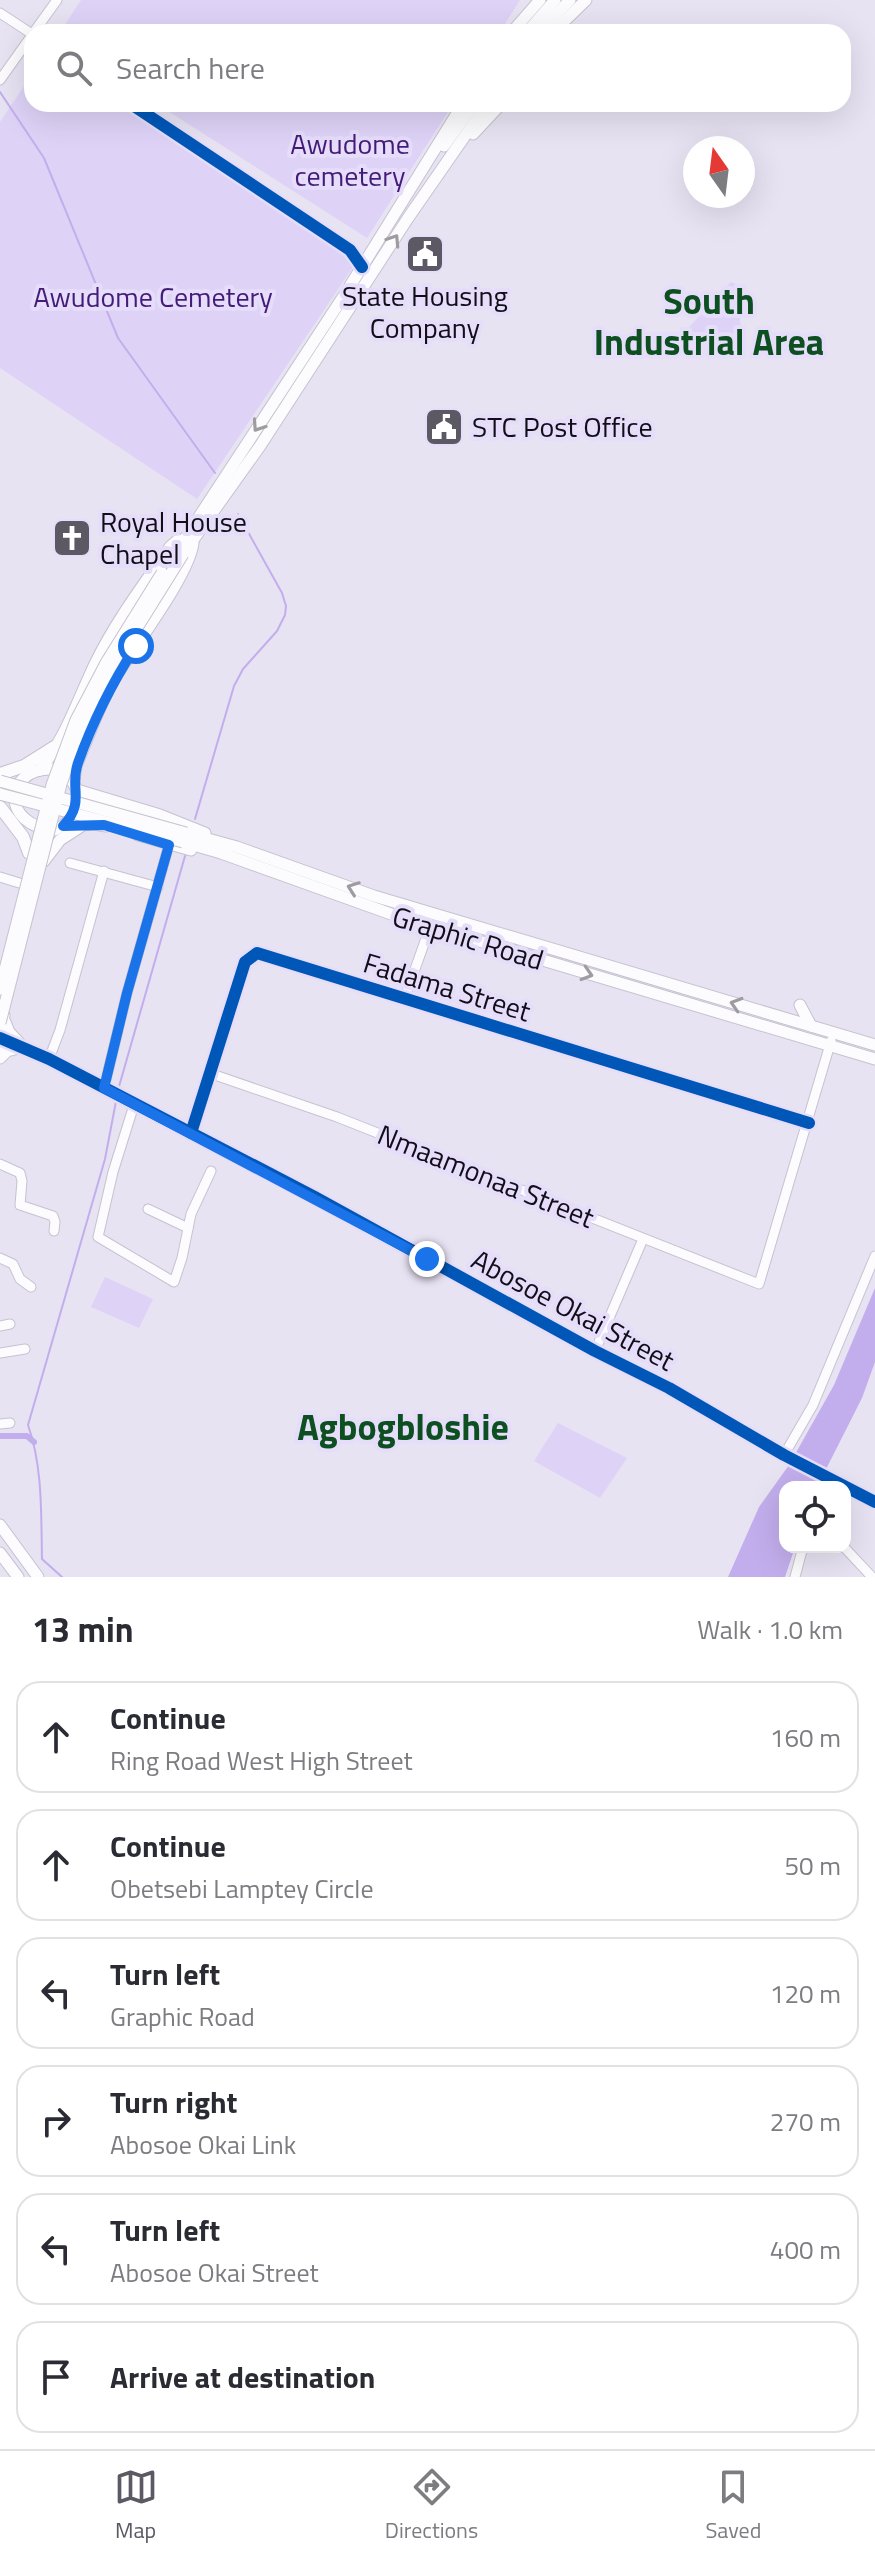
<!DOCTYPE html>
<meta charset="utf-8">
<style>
body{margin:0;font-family:"Titillium Web",sans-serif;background:#f2f2f3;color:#2b2b33}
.controls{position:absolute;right:24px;bottom:24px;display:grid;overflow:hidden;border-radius:16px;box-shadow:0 8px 32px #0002}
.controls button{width:72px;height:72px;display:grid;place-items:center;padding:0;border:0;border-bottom:2px solid #e1e1e2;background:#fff;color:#2b2b33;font:40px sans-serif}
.compass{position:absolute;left:683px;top:136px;width:72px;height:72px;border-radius:50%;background:#fff;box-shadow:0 8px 32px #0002;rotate:346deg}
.stop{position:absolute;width:24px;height:24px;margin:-18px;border:6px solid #1a73e8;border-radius:50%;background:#fff}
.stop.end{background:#1a73e8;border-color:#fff;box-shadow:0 2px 8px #0008}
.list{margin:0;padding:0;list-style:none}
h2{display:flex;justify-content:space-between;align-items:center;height:104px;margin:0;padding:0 32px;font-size:34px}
h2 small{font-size:26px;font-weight:400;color:#7c7c81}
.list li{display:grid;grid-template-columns:52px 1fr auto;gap:24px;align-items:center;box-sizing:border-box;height:112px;margin:0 16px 16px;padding:0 16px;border:2px solid #e1e1e2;border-radius:24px}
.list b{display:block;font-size:30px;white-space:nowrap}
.list p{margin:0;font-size:26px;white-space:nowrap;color:#7c7c81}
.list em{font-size:26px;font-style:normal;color:#7c7c81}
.icon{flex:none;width:44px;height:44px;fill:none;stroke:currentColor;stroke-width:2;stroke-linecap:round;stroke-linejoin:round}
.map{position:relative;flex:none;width:875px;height:1577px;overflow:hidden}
.search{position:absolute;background:#fff;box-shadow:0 8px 32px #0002;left:24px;right:24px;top:24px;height:88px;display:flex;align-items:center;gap:20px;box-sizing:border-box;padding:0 28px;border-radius:24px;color:#7c7c81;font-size:30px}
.sheet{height:872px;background:#fff}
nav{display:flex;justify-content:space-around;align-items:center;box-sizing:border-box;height:112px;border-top:2px solid #e1e1e2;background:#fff;font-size:22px;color:#7c7c81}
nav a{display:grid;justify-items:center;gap:4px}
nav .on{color:#5c5964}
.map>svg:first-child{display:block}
.green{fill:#ded3f7}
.water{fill:#c2aeec}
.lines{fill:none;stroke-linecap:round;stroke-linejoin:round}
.stream{stroke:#c2aeec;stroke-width:2}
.canal{stroke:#c2aeec;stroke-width:6}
.minor-casing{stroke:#c6c2cf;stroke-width:11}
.major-casing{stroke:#c6c2cf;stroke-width:13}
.highway-casing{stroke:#c6c2cf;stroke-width:14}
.minor{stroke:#fcfbfd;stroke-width:9}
.major{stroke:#fcfbfd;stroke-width:11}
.highway{stroke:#fcfbfd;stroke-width:12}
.major-bridge-casing{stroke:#c6c2cf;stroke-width:13;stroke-linecap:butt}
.major-bridge{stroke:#fcfbfd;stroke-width:11}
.cycleway-casing{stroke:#e5ddf9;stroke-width:17}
.cycleway{stroke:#0057b8;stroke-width:12}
.oneway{stroke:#9e9ca1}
.route{stroke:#1a73e8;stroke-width:10}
.labels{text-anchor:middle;stroke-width:8;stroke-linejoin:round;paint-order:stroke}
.park-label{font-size:28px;fill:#451b79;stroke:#e5ddf9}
.poi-label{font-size:28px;fill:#110e17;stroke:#e5ddf9;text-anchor:start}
.street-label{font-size:28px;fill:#110e17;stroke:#e5ddf9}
.district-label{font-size:36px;font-weight:bold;fill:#0d4f20;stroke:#e5ddf9}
</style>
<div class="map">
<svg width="875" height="1577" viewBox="0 0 875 1577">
<rect width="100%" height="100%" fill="#e8e3f3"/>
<g class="green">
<polygon points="81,0 520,0 500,32 60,32"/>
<polygon points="32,74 32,104 121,104 357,261 197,499 0,368 0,122"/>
<polygon points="157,104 453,104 367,238"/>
<polygon points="731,282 736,284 742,336 682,344 677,340"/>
<polygon points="105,1277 153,1299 139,1328 91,1307"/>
<polygon points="558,1423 627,1458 600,1498 534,1461"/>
</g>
<polygon class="water" points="875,1288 875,1362 862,1398 817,1487 785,1487 785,1547 795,1547 785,1577 728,1577 759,1507 789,1465 834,1385"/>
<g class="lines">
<g class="stream">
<polyline points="0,92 44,158 118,338 215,473"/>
<polyline points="195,819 234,686 243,669 277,631 285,615 286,606 282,593 238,514"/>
<polyline points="118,1090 185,856"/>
<path d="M 62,1577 L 42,1559 C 41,1516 43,1467 28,1425 L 105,1159 L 117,1096"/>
</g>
<polyline class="canal" points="0,1436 27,1436 34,1442"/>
<g class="minor-casing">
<g id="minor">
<polyline points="0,13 32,34"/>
<polyline points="34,32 57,0"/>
<polyline points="0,80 32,35"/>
<polyline points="131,104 350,250 362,267"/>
<polyline points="70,863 158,887"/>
<polyline points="0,877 26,885"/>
<polyline points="404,1000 430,927"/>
<polyline points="0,1038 49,1059 313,1196 595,1351 669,1388 784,1455 875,1502"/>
<polyline points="49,1059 60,1030 104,871"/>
<polyline points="212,1074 337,1117 759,1284 831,1041"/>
<polyline points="104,1088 127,993 169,845"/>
<polyline points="134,1105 113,1172 98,1237 174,1282 182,1258 191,1214 211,1171"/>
<polyline points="191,1133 245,962 257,953 809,1123"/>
<polyline points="0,1164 20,1173 22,1181 20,1205 53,1216 55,1222 54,1231"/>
<polyline points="148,1209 188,1228"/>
<polyline points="0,1258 13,1264 20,1279 31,1287"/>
<polyline points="0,1326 10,1324"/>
<polyline points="595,1351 643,1239"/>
<polyline points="0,1353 25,1349"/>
<polyline points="0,1424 10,1423"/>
<polyline points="784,1455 813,1405 875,1256"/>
<polyline points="844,1547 872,1577"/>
<polyline points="795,1577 803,1547"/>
</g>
</g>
<g class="major-casing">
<g id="major">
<polyline points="512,32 540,0"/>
<polyline points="527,32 555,0"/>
<polyline points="539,32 570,0"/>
<polyline points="553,32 586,0"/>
<polyline points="473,134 501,104"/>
<polyline points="444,146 474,104"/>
<polyline points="176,552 345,294 463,104"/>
<polyline points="183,554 260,446 408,218 487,104"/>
<path d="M 52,769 C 87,777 84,818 55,830 C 0,826 4,768 52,769 Z"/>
<path d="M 40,770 C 65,739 77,702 94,666 C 114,624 143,585 170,547 L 178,540"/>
<path d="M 74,781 L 76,766 C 88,738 98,708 113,681 C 132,649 189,576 193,543"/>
<polyline points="77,790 160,815 205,833"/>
<polyline points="63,826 94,824 106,826"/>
<polyline points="186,833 237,847 374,896 875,1045"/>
<polyline points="138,835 191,850"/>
<polyline points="183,842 221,853 405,919 875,1059"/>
<polyline points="44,861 60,840 80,827"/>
<polyline points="800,1005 811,1026"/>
<polyline points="5,1022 9,1032 23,1047"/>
<polyline points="0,1045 4,1015"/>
<polyline points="0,1058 7,1051 23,1047"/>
<polyline points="0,1525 38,1577"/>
<polyline points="0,1553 18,1577"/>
</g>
</g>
<g class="highway-casing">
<g id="highway">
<polyline points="0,774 24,766 59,744"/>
<polyline points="0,807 23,837 29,853"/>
</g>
</g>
<use href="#minor" class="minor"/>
<use href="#major" class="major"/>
<use href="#highway" class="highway"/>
<g class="major-bridge-casing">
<g id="major-bridge">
<polyline points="0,781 186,833"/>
<polyline points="0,794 183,842"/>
<polyline points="0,989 52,785 76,720 106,663 162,573"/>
<polyline points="0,1023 61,784 76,742 115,663 183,554"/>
</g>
</g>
<use href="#major-bridge" class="major-bridge"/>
<g class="cycleway-casing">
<g id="cycleway">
<polyline points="131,104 350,250 362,267"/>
<polyline points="0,1038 49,1059 313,1196 595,1351 669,1388 784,1455 875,1502"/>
<polyline points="191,1133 245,962 257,953 809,1123"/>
</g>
</g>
<use href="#cycleway" class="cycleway"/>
</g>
<defs><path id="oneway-chevron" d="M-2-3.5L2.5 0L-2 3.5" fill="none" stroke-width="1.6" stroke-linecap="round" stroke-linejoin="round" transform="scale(2)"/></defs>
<g class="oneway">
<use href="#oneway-chevron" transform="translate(394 240) rotate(-57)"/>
<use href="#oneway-chevron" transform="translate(258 426) rotate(124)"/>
<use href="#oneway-chevron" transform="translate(353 888) rotate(-160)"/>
<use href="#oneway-chevron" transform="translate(587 974) rotate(17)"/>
<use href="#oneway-chevron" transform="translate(736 1004) rotate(-163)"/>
</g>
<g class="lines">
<path class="route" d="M 136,646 C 112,683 93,721 78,763 C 69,788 86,802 63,826 L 104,825 L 169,845 L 127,993 L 104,1088 L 427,1259"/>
</g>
<defs>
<g id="civic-square" transform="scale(2)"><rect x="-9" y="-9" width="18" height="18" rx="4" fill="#5c5964" stroke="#e5ddf9"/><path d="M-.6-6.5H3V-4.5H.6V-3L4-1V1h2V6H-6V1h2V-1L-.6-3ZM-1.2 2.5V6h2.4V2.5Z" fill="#fff"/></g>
<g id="church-square" transform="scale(2)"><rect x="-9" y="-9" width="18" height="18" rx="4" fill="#5c5964" stroke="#e5ddf9"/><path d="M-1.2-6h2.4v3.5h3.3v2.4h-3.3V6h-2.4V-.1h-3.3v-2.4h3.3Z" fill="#fff"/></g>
</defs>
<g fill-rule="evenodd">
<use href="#civic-square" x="425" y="254"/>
<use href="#civic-square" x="444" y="427"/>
<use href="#church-square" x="72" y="538"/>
</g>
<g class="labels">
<g class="park-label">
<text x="350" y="154">Awudome<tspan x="350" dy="32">cemetery</tspan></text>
<text x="153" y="307">Awudome Cemetery</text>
</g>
<g class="poi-label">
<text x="425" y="306" text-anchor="middle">State Housing<tspan x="425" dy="32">Company</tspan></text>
<text x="472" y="437">STC Post Office</text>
<text x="100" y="532">Royal House<tspan x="100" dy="32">Chapel</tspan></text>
</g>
<g class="street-label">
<text transform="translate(468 938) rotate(17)" y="10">Graphic Road</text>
<text transform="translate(447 987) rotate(17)" y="10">Fadama Street</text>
<text transform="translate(486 1176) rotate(22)" y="10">Nmaamonaa Street</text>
<text transform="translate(573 1310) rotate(28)" y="10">Abosoe Okai Street</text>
</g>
<g class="district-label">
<text x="709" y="314">South<tspan x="709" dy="41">Industrial Area</tspan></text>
<text x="403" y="1440">Agbogbloshie</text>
</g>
</g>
</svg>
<div class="controls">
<button><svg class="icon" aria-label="locate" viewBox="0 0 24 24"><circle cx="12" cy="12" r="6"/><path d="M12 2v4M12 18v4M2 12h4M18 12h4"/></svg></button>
</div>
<svg class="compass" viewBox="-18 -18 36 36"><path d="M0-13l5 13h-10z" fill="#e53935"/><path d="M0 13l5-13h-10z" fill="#7c7c81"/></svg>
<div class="stop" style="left:136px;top:646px"></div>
<div class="stop end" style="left:427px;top:1259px"></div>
<div class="search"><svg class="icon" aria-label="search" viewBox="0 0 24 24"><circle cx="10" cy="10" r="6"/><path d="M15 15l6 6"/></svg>Search here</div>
</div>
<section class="sheet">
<h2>13 min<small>Walk · 1.0 km</small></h2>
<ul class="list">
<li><svg class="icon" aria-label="ahead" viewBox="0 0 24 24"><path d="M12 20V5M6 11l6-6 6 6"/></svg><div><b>Continue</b><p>Ring Road West High Street</p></div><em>160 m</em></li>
<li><svg class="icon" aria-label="ahead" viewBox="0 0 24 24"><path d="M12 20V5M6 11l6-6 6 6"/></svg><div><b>Continue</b><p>Obetsebi Lamptey Circle</p></div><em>50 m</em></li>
<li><svg class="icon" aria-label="left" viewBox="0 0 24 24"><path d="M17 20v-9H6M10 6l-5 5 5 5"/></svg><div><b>Turn left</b><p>Graphic Road</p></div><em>120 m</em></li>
<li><svg class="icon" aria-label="right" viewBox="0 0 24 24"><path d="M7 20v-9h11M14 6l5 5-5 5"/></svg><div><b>Turn right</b><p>Abosoe Okai Link</p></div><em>270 m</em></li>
<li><svg class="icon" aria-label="left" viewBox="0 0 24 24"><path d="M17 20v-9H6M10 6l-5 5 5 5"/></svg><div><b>Turn left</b><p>Abosoe Okai Street</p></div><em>400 m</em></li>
<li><svg class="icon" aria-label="arrive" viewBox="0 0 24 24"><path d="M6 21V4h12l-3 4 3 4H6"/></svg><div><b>Arrive at destination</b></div></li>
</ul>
</section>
<nav>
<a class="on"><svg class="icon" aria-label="map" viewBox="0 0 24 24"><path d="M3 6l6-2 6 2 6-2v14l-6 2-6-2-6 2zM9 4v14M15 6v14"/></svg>Map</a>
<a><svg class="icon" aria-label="directions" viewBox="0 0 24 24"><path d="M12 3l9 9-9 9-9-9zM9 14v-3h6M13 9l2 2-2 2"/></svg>Directions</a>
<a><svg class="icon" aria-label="saved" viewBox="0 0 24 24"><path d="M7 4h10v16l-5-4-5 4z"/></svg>Saved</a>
</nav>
